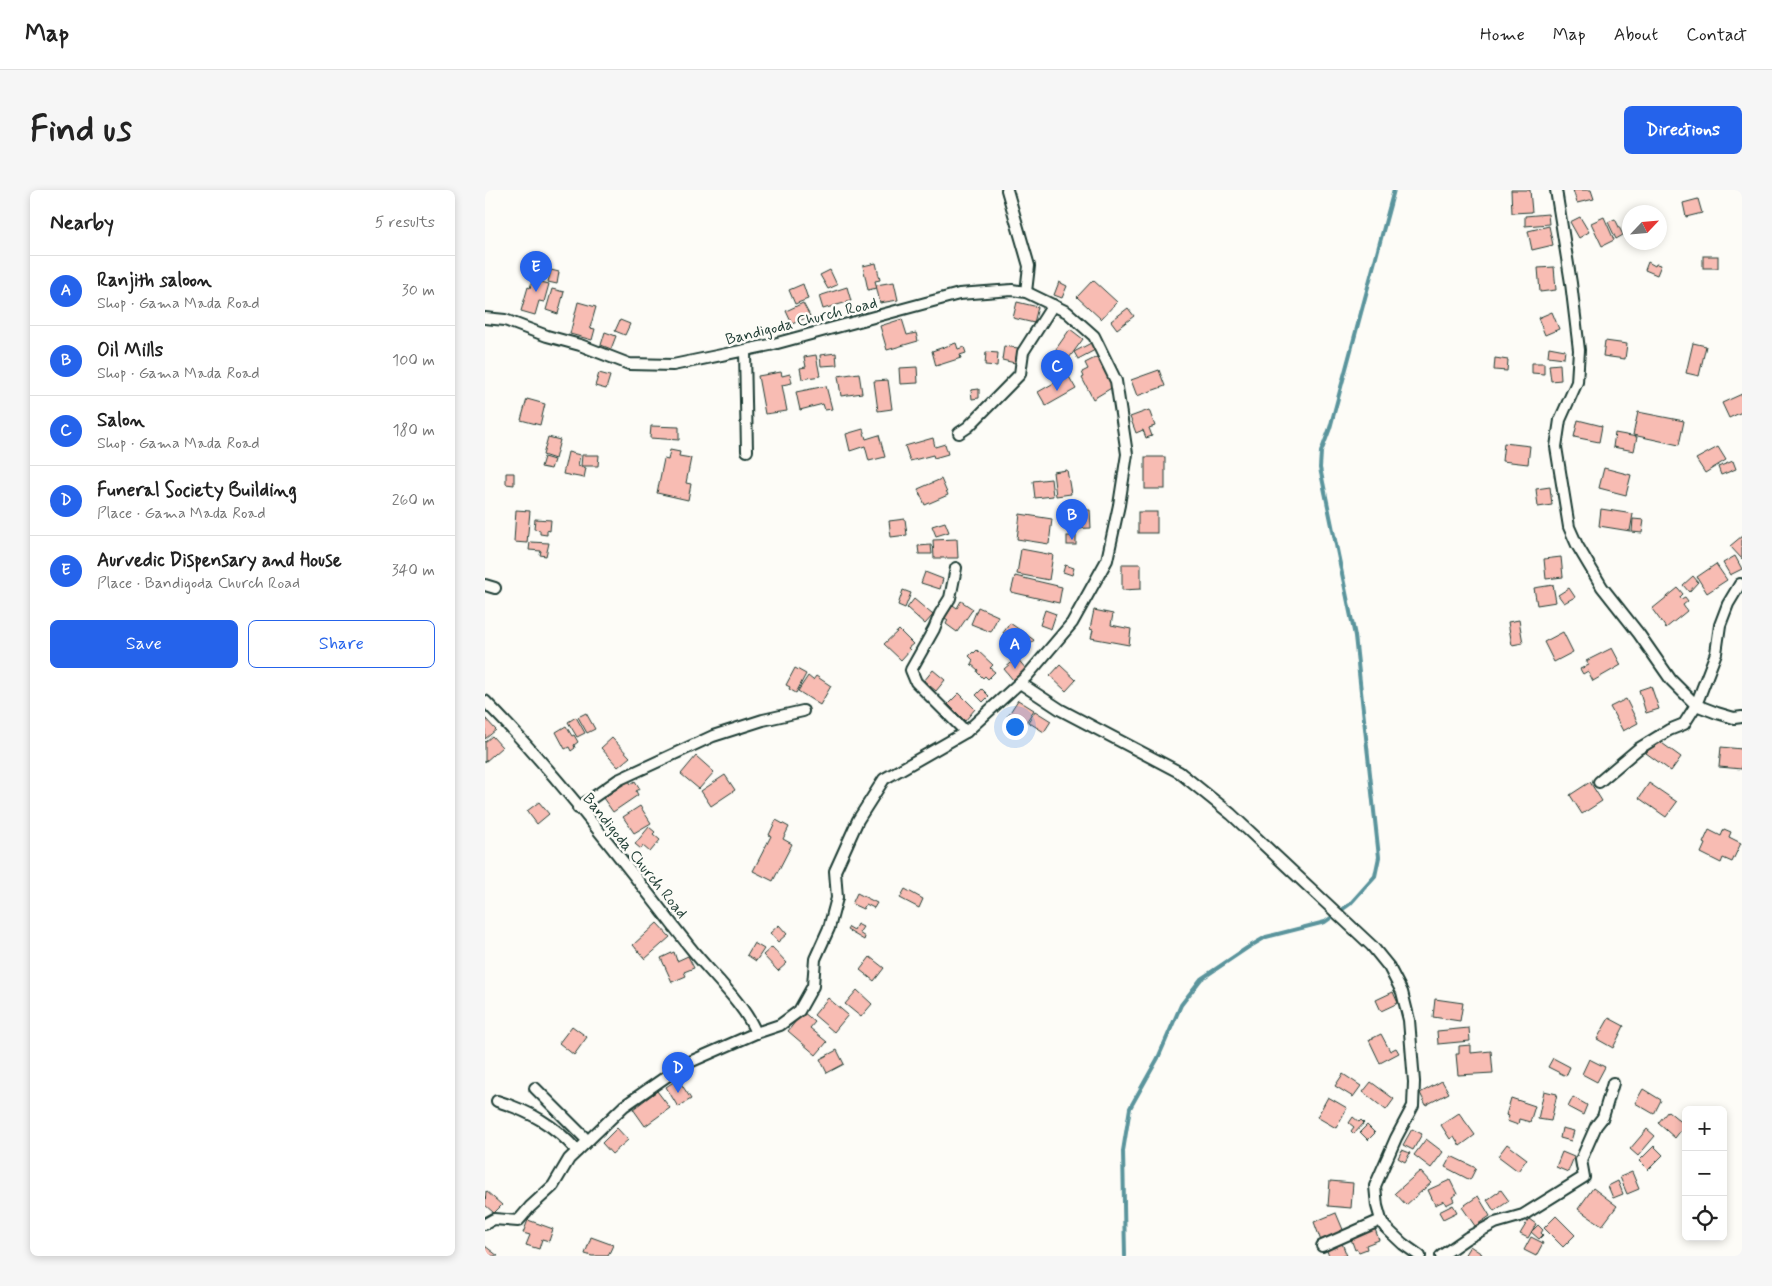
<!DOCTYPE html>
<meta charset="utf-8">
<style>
body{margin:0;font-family:Mynerve,sans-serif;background:#f6f6f6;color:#222}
.controls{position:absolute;right:15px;bottom:15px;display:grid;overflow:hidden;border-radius:8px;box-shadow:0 2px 8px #0003}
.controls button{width:45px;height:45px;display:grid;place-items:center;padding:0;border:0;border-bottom:1px solid #e0e0e0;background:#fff;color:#222;font:25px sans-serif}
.compass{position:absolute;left:1137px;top:15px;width:45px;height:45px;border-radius:50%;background:#fff;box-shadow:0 2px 8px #0003;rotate:64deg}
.you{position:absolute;left:529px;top:536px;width:18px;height:18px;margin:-12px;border:4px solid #fff;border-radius:50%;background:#1a73e8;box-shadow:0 0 0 8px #1a73e833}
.badge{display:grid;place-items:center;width:32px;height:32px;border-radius:50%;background:#2563eb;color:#fff;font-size:16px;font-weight:700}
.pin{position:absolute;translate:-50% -41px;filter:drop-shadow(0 1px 2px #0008)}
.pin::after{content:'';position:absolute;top:26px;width:18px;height:15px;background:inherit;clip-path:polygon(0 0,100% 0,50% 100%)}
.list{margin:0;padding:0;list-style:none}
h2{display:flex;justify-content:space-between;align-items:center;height:65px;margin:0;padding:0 20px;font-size:21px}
h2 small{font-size:16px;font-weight:400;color:#767676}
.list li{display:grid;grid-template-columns:32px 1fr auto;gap:15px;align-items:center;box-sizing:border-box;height:70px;padding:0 20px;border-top:1px solid #e0e0e0}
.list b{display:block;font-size:19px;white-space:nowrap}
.list p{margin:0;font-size:16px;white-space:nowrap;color:#767676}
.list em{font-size:16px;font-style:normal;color:#767676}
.actions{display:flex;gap:10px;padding:15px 20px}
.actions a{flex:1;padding:11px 0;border:1px solid #2563eb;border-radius:8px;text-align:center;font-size:18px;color:#2563eb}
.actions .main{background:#2563eb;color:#fff}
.icon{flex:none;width:28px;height:28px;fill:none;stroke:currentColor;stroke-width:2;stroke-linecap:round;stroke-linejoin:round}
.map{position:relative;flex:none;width:1257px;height:1066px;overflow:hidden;border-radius:8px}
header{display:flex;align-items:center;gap:30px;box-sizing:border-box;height:70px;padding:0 25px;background:#fff;border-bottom:1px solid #e0e0e0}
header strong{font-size:24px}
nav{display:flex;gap:28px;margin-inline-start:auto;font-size:18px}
.intro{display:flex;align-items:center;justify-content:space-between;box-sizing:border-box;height:120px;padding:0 30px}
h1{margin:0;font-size:35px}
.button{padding:12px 22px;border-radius:8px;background:#2563eb;color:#fff;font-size:18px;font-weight:700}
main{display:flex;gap:30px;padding:0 30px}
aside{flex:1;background:#fff;border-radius:8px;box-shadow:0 2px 8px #0003}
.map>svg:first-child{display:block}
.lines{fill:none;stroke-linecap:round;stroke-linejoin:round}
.stream{stroke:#5a949c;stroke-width:4}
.building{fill:#f8bcb3;stroke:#1f3d34}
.minor-casing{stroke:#1f3d34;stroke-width:14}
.minor{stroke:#fdfcf7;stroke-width:10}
.labels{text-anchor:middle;stroke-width:5;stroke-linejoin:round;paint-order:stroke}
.street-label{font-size:16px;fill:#1f3d34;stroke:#fdfcf7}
</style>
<header>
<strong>Map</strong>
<nav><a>Home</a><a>Map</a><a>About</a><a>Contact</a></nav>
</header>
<div class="intro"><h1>Find us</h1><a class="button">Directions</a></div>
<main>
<aside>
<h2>Nearby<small>5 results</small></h2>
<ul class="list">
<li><span class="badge">A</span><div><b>Ranjith saloon</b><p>Shop · Gama Mada Road</p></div><em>30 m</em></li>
<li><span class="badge">B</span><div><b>Oil Mills</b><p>Shop · Gama Mada Road</p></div><em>100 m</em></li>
<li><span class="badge">C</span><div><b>Salon</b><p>Shop · Gama Mada Road</p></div><em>180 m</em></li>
<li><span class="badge">D</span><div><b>Funeral Society Building</b><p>Place · Gama Mada Road</p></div><em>260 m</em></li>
<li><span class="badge">E</span><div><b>Aurvedic Dispensary and House</b><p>Place · Bandigoda Church Road</p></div><em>340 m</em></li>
</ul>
<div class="actions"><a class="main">Save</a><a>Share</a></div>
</aside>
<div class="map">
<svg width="1257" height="1066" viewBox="0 0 1257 1066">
<rect width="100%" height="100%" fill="#fdfcf7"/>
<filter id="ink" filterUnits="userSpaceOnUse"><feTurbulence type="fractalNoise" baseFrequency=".02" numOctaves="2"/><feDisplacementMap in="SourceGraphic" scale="10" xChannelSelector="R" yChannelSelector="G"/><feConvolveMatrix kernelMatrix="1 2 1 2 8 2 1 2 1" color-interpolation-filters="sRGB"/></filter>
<g filter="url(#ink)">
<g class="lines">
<polyline class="stream" points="640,1066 638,961 645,918 673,868 696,815 716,789 762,758 781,747 840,732 865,714 890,686 894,667 870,446 835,278 836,262 845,238 909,0"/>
</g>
<g class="building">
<polygon points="1026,0 1045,0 1047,22 1027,23"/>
<polygon points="1088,0 1106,0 1109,9 1092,13"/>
<polygon points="1213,9 1217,23 1201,27 1198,13"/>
<polygon points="1063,24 1064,34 1040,36 1040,26"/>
<polygon points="1095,27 1104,42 1094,48 1085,32"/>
<polygon points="1119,27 1129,50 1117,56 1106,33"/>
<polygon points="1130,29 1138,45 1131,49 1123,32"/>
<polygon points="1064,36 1068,55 1047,60 1043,41"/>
<rect x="1218" y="66" width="15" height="12"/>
<polygon points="1163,72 1170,76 1171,74 1176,75 1172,85 1160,80"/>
<polygon points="391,73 395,90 390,91 392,98 383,100 378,76"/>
<polygon points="1069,77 1071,100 1055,102 1053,78"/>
<polygon points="66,80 74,82 72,94 63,92"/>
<polygon points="345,80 352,95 343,99 335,85"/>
<polygon points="50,81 58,84 56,92 64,94 59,112 54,111 50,125 36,121 43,97 45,98"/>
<polygon points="608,90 632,112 616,129 592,107"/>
<polygon points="409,92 413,110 395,113 391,95"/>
<polygon points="574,92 582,96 577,108 569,105"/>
<polygon points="318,94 323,109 310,114 304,100"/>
<polygon points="362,97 366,111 338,119 334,106"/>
<polygon points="67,99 79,102 73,124 61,120"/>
<polygon points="93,112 111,117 105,138 110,139 107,150 85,144"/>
<polygon points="532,112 553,117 549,133 528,128"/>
<polygon points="318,113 325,126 307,134 301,121"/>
<polygon points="643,118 649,126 632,139 626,131"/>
<polygon points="1067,122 1074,139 1060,145 1053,128"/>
<polygon points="417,129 422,145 431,143 433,151 402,160 395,136"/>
<polygon points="135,130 145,134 140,145 130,141"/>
<polygon points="585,139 598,149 579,175 566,166"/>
<polygon points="120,142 131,146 126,159 116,155"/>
<polygon points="1120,151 1142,154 1140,169 1118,166"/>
<polygon points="471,153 473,159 479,157 481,163 475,165 476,168 451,176 447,161"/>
<polygon points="606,153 610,160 593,169 589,162"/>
<polygon points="1208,153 1221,156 1214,186 1201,183"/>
<polygon points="519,156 533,158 530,173 517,170"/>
<polygon points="1064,157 1080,160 1079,168 1063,166"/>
<polygon points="501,162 513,163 512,176 500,175"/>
<polygon points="351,163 352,175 336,176 335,165"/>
<polygon points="331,165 335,186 317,189 315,178 321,177 319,167"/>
<polygon points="612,167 628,197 608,209 597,188 599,187 597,182 603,179 600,173"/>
<polygon points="1010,168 1023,170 1022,181 1009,180"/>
<polygon points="1047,173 1059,173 1059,184 1047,183"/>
<polygon points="1075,174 1076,190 1066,191 1064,175"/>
<polygon points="432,177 433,193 415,194 414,178"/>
<polygon points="674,180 680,196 652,206 646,190"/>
<polygon points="296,182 297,186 305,184 307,193 297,195 302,221 280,224 273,186"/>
<polygon points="114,183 125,186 121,199 110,196"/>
<polygon points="374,183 377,203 356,206 353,186"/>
<polygon points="583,185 591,199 561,216 553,202"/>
<polygon points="403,190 407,219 393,221 389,191"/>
<polygon points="341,196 347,219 340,220 338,214 315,220 311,202"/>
<polygon points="494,199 494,208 487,209 486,200"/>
<polygon points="1257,204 1257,222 1244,228 1237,213"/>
<polygon points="42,209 60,214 55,235 36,230"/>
<polygon points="664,220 670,236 664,238 667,246 661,248 658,240 651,243 645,227"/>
<polygon points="1153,222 1199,231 1194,255 1148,245"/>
<polygon points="1093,230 1117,236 1114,252 1089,247"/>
<polygon points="166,236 194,237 194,250 165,248"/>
<polygon points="378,239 381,249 394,245 400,267 384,271 380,256 365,261 361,244"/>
<polygon points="1130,243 1152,247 1149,261 1128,257"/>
<polygon points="63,247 75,250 70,269 58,265"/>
<polygon points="448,248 450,257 460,254 463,264 449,268 448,265 425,271 420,256"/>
<polygon points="1019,253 1045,256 1043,274 1017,271"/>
<polygon points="1233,257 1241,270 1220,283 1211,269"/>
<polygon points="185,260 195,262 194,266 206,268 201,293 206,294 203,310 172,303 179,269 183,270"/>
<polygon points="83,262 95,265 93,276 101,278 99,288 78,284"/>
<polygon points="97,265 114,265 113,276 96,276"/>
<polygon points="59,267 69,270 66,279 56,277"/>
<rect x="660" y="267" width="20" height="32"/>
<polygon points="1248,271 1251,279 1236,285 1233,277"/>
<polygon points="1119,278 1146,285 1141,305 1114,298"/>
<polygon points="582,280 586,304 571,306 568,282"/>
<polygon points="21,283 29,283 29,295 21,294"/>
<polygon points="456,289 463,305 440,315 433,299"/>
<polygon points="566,289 568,306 550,308 548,291"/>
<polygon points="1065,297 1067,315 1053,317 1051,299"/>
<polygon points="1116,319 1148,324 1145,341 1114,336"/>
<polygon points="31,320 45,321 42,353 29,352"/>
<polygon points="581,320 605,320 606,338 581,339"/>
<rect x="653" y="322" width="19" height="21"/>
<polygon points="535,324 567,329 564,354 532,349"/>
<polygon points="50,329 66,330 65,341 62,340 62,345 55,344 55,340 49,339"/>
<polygon points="420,329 422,345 406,347 404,331"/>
<polygon points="1148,329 1159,330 1157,343 1147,342"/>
<polygon points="460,332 464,342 451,346 447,336"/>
<rect x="582" y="346" width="9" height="9"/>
<polygon points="1257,346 1257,369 1245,356"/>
<polygon points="472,349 473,368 449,368 448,350"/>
<polygon points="45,352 64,353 61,366 55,365 56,361 44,360"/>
<polygon points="446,355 447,364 434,364 433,356"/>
<polygon points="536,359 568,365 564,390 532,384"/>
<polygon points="1250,366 1257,379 1245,385 1238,373"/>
<polygon points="1076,367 1078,387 1061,389 1059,369"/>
<polygon points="637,374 656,374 656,399 637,400"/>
<polygon points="1231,374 1242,390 1222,403 1212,387"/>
<polygon points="580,375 589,378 587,385 578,382"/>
<polygon points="440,382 458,389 455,399 436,393"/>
<polygon points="530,386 577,397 574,413 526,402"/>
<polygon points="1208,386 1213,392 1204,402 1198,395"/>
<polygon points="1068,395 1071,412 1052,415 1049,398"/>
<polygon points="1084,398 1090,407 1079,413 1073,405"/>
<polygon points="1193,398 1198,404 1195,407 1196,409 1200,407 1203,411 1198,415 1202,421 1181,438 1167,419"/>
<polygon points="418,400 426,403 420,418 413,415"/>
<polygon points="429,409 448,425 440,434 422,418"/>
<polygon points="476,411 488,419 472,442 461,434 463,430 460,428 468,415 472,418"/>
<polygon points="493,417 513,426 506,442 486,434"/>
<polygon points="560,420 571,424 566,439 555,435"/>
<polygon points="609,420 628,424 626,435 646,439 644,455 606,448 608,440 605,439"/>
<polygon points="1034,430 1038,453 1027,455 1023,432"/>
<polygon points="525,433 549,450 542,459 518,443"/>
<polygon points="414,440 428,454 423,458 425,460 416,470 399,454"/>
<polygon points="1078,442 1088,462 1069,472 1059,452"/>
<polygon points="1127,458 1136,475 1108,491 1103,481 1098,484 1095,479 1104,475 1101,471"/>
<polygon points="492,460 508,475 505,478 510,482 503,489 500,486 498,488 492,482 493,480 486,474 488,470 484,466 488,462 489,463"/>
<polygon points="532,468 541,479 528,490 519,479"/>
<polygon points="575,475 591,490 581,501 565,486"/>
<polygon points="310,478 321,484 311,503 304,499 305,497 301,495"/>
<polygon points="448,480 460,490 451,501 439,491"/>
<polygon points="323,486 328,490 331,486 346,496 335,515 313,501"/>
<polygon points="1166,496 1174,519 1161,523 1154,500"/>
<polygon points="497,499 504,506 498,512 491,505"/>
<polygon points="474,503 490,519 480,531 463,514"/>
<polygon points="1141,509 1153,533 1138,541 1125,517"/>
<polygon points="533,510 549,520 538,537 522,527"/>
<polygon points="550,521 566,531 559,542 543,532"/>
<polygon points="101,523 110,539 102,543 93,527"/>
<polygon points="91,527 100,543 92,547 83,532"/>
<polygon points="0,528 11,540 0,549"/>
<polygon points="81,536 87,546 89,545 93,552 89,555 90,558 86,561 84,557 80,559 71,542"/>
<polygon points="7,546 17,557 0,572 0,552"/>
<polygon points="127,548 145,567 133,577 116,558"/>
<polygon points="1174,551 1196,567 1186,581 1161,563 1168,554 1171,556"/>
<polygon points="1236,557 1257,559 1257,579 1234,577"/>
<polygon points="211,566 229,582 214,599 196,584"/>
<polygon points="240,585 250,600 226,616 216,601"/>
<polygon points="144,591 146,594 150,591 155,599 151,601 153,605 128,622 118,608"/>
<polygon points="1105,592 1117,611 1097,624 1085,605"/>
<polygon points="1164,593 1192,612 1181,627 1154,608"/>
<polygon points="54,612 64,624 52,634 42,621"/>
<polygon points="155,616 166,633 149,643 138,627"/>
<polygon points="291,630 304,637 298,649 307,654 288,691 268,681 286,646 284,645"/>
<polygon points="164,637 170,642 168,644 175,650 165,662 158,656 156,659 150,654"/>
<polygon points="1239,639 1246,642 1244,647 1256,653 1247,672 1238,668 1236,673 1216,663 1220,654 1218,653 1224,640 1236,646"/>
<polygon points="420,699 438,709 434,718 415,708"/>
<polygon points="372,703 392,713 389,718 381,714 378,719 367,714"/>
<polygon points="172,733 185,747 160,769 148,755"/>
<polygon points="372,734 378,737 374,743 380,747 379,750 362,740 364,737 369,740"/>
<polygon points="294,735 302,744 293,752 285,743"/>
<polygon points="269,753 279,759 271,771 262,765"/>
<polygon points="287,757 302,773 293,781 278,765"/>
<polygon points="189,762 192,771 203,766 209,778 199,782 201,786 187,792 176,768"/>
<polygon points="385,767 399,778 389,791 375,780"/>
<polygon points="372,800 387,814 376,827 360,814"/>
<polygon points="908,802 913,813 896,821 891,810"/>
<polygon points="343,808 363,825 349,842 329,825"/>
<polygon points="950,809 978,813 975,831 948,827"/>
<polygon points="318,822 330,832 325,838 342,852 331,865 303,841"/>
<polygon points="1124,828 1139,836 1128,858 1112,849"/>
<polygon points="87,836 102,847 89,865 74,853"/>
<polygon points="984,838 985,851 953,854 952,841"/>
<polygon points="896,844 905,861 911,858 914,863 895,873 884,850"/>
<polygon points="986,855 986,863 1006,861 1008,883 973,885 971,864 974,864 974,856"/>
<polygon points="352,860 359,874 342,883 335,869"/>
<polygon points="1068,868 1085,877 1081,886 1063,877"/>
<polygon points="1104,869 1120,877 1112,892 1097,884"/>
<polygon points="858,884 876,896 868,907 850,896"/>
<polygon points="193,889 206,909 193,917 181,897"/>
<polygon points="957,891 964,903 941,915 935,903"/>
<polygon points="886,892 909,909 901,920 878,902"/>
<polygon points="1158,899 1176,910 1169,924 1150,913"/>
<polygon points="172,901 185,918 160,936 148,919"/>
<polygon points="1059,901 1072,904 1066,931 1053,929"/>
<polygon points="843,907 862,918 851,938 832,927"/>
<polygon points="1088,907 1102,915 1098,925 1083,917"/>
<polygon points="1026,908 1050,916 1045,932 1034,929 1033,935 1022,931 1024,926 1021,925"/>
<polygon points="1183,921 1200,935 1190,948 1173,933"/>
<polygon points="974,923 990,945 975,956 969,946 965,949 956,935"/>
<polygon points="868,927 874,932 876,930 879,933 869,944 866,941 869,937 864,933"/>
<polygon points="882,935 890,943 883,950 875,942"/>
<polygon points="132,938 143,950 127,964 117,953"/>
<polygon points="1077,938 1089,941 1086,951 1075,948"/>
<polygon points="927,939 937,944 928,960 918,955"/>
<polygon points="1162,939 1170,946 1153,966 1145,959"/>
<polygon points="941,949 958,962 946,978 929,965"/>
<polygon points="1022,954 1042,969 1033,981 1013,966"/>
<polygon points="1169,956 1178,965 1163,980 1154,971"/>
<polygon points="917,960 925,963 920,972 913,968"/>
<polygon points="1077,962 1089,967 1083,982 1071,977"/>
<polygon points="966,966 991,978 985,990 960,977"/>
<polygon points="935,981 946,993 921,1015 910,1003"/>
<polygon points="1147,982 1154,999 1142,1004 1135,987"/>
<polygon points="965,990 972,1004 967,1007 969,1011 961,1015 959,1011 950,1015 943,1000"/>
<polygon points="845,991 868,993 866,1018 843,1016"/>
<polygon points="1133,991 1138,1004 1128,1008 1123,996"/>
<polygon points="1108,998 1132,1016 1117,1036 1093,1019"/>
<polygon points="1016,1000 1024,1011 1009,1021 1002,1010"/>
<polygon points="1,1001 17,1015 9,1023 0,1015"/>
<polygon points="993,1006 1005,1026 990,1036 977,1017"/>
<polygon points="968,1015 972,1022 958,1029 954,1022"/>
<polygon points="851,1023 859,1042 836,1051 829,1032"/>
<polygon points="1071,1026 1090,1045 1078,1057 1059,1038"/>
<polygon points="1044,1029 1051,1034 1043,1048 1035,1044"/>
<polygon points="43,1030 68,1039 64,1051 57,1049 54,1059 41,1055 45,1045 38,1043"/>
<polygon points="1053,1035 1058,1040 1056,1043 1058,1045 1054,1049 1046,1042"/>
<polygon points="890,1039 894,1050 881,1055 882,1059 874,1062 872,1059 870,1060 866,1049"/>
<polygon points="106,1047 128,1055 123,1066 107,1066 100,1064"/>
<polygon points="1046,1047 1058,1053 1051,1066 1039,1060"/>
<polygon points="857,1053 862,1066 844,1066 842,1061"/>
<polygon points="0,1056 13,1066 0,1066"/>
<polygon points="985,1056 997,1064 996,1066 979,1066"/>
</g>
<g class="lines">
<g class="minor-casing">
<g id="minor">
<polyline points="522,0 544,76 541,102"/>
<polyline points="1071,0 1086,93 1094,160 1092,192 1075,230 1071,257 1084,337 1092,355 1117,397 1154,444 1186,490 1211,515 1232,523 1249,528 1257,527"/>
<polyline points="0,128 20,130 62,146 95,155 144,174 188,175 285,155 474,104 527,100 541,102 582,122 609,146 631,191 642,264 634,315 622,370 587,433 542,486 481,542 399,589 373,630 350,681 352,708 344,738 330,769 328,796 314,821 295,835 271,843 198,875 139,916 84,969 68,996 45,1017 33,1031 9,1029 0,1034"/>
<polyline points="260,161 262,261"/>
<polyline points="474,243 483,237 535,184 538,162 568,115"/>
<polyline points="471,378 465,408 455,424 449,439 426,480 431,492 481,542"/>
<polyline points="0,395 10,398"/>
<polyline points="535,493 576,520 694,582 746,624 887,756 904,777 917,802 924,830 929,892 928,916 911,948 890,996 892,1016 896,1030 900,1037 918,1054 935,1066"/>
<path d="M 0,511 C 75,587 139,673 204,756 C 225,783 259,813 271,843"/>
<polyline points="1114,592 1153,559 1184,540 1199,534 1211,515 1231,463 1235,435 1243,414 1255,394"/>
<polyline points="93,618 133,590 228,546 278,530 318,521"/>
<polyline points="50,898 102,950"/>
<path d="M 12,911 C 44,921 70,935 92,961"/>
<polyline points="837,1056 896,1030"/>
<polyline points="956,1066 982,1048 1010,1033 1038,1025 1099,987 1096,970 1111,936 1118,927 1128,893"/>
</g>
</g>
<use href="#minor" class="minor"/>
</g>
</g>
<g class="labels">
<g class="street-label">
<text transform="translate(316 130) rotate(-14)" y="6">Bandigoda Church Road</text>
<text transform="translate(151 665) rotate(51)" y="6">Bandigoda Church Road</text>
</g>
</g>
</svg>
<div class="controls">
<button>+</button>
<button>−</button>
<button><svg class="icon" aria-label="locate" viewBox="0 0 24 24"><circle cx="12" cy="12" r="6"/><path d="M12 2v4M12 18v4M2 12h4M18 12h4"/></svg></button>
</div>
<svg class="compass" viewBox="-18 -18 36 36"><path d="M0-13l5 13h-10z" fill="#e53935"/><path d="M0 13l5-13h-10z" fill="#767676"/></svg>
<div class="you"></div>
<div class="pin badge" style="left:530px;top:479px">A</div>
<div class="pin badge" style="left:587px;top:350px">B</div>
<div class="pin badge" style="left:572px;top:201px">C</div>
<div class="pin badge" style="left:193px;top:903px">D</div>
<div class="pin badge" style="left:51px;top:102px">E</div>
</div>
</main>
